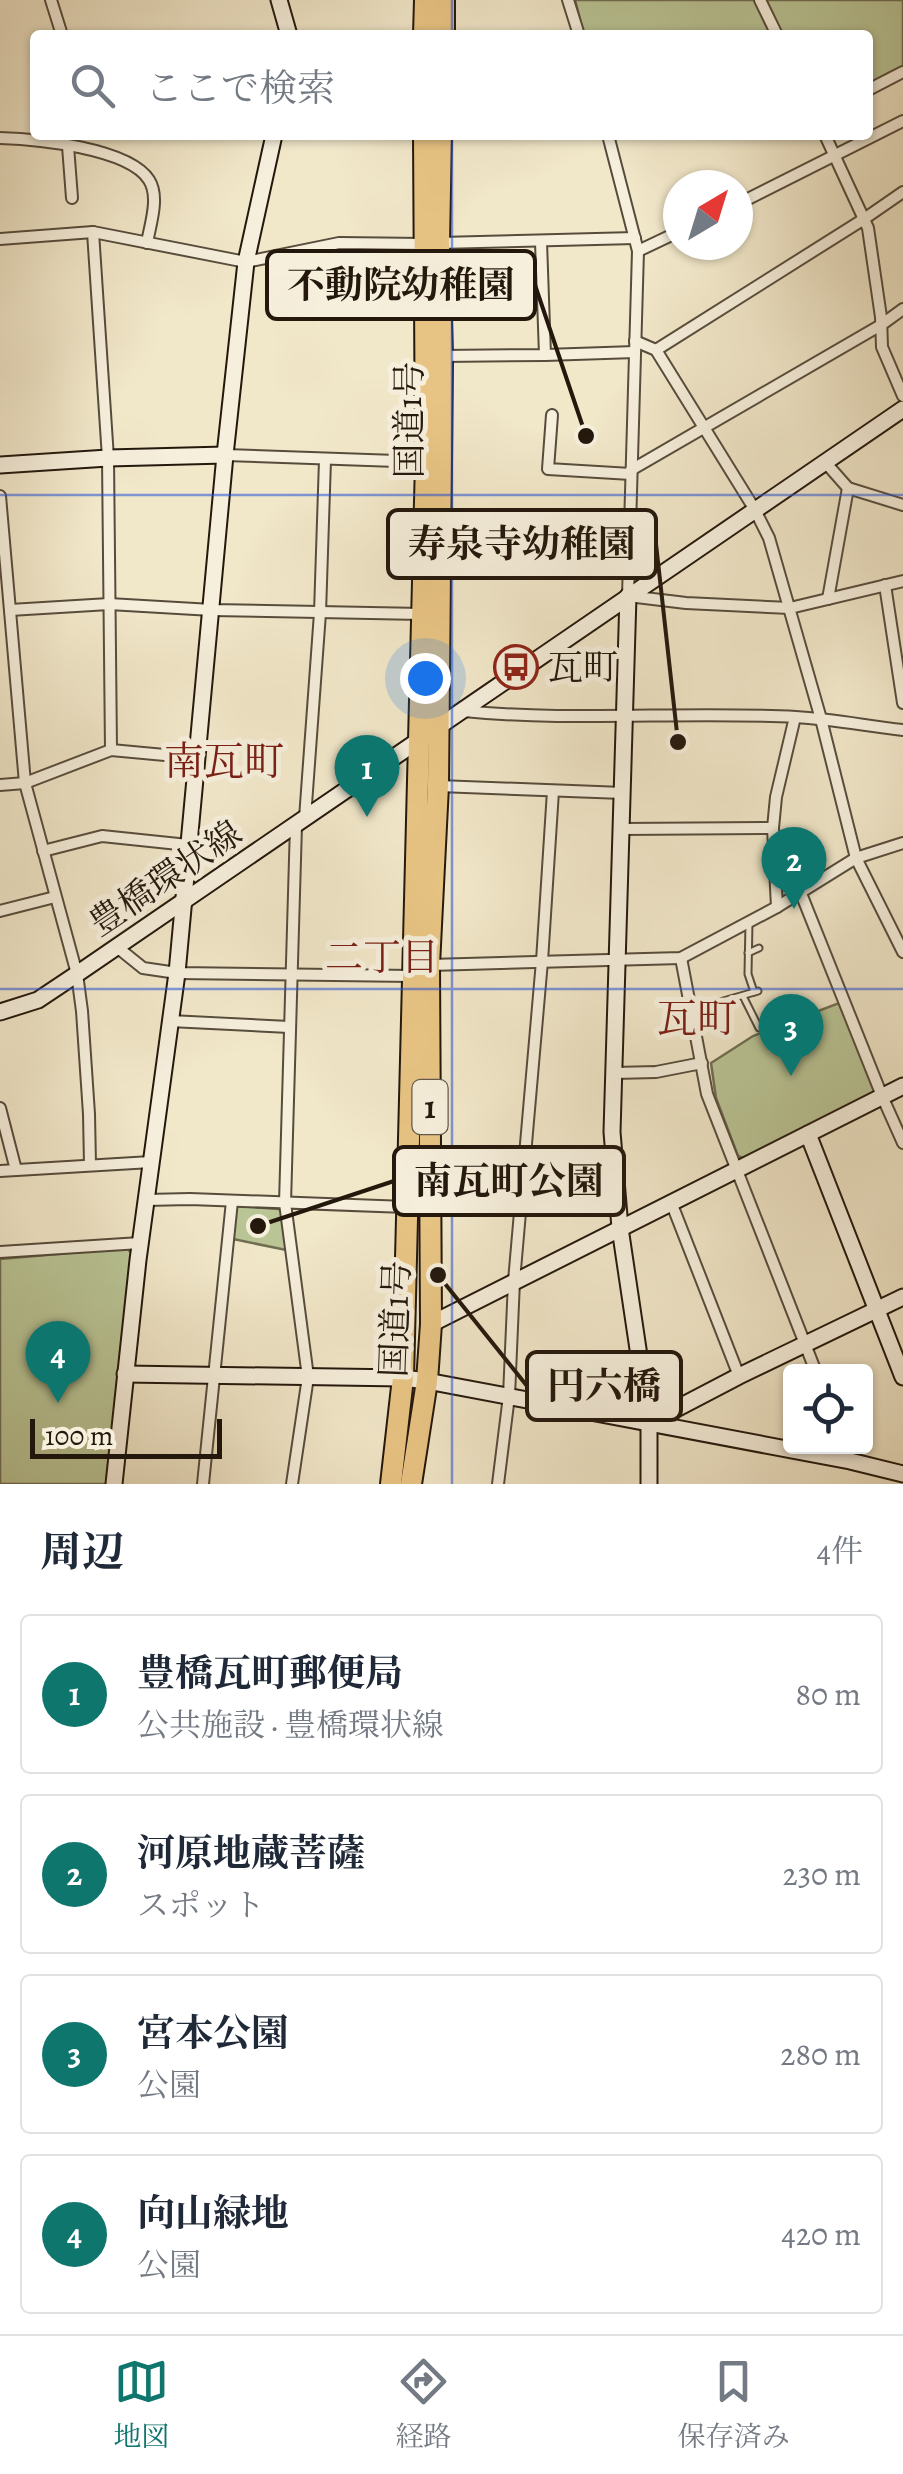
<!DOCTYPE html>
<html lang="ja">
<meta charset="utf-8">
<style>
body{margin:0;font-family:Alegreya,"Noto Serif JP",serif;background:#f6f6f7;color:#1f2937}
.controls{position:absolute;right:30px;bottom:30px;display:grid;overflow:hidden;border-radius:10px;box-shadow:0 2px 8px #0004}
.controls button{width:90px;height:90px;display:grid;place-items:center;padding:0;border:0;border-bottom:2px solid #e0e1e3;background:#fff;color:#1f2937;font:50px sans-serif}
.compass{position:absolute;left:663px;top:170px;width:90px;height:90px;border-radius:50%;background:#fff;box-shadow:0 2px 8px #0004;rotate:38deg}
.scale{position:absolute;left:30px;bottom:25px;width:192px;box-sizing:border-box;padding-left:10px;border:5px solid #24180d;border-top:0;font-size:28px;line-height:35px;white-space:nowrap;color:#24180d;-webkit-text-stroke:8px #f6efdc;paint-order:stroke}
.you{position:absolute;left:425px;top:678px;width:35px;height:35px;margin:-25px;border:8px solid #fff;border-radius:50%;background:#1a73e8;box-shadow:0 0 0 15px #1a73e833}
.badge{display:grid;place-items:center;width:65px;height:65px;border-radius:50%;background:#0f766e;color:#fff;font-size:32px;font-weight:700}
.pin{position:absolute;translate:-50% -82px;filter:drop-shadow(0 2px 5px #0008)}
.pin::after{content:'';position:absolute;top:52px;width:35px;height:30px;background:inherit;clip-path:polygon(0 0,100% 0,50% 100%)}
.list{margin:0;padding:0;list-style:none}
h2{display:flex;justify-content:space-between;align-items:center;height:130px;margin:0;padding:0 40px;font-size:42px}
h2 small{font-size:32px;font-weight:400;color:#747a83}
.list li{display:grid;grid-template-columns:65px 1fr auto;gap:30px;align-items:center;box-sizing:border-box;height:160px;margin:0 20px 20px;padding:0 20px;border:2px solid #e0e1e3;border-radius:10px}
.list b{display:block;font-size:38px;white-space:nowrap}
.list p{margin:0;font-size:32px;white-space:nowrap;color:#747a83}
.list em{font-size:32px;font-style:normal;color:#747a83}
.icon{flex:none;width:55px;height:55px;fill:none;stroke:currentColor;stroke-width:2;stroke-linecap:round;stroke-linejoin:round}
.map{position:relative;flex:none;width:903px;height:1484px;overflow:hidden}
.search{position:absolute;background:#fff;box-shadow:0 2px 8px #0004;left:30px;right:30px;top:30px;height:110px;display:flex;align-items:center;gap:25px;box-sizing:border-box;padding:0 35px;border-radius:10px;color:#747a83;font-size:38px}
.sheet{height:850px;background:#fff}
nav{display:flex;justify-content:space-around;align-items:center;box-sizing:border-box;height:140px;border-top:2px solid #e0e1e3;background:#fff;font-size:28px;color:#747a83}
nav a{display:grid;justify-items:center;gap:5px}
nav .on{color:#0f766e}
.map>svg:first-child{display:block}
.green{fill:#bac596;stroke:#6f6e52;stroke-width:2.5}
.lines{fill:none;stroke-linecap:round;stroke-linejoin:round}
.lane-casing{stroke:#574c3c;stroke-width:9}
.street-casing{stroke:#574c3c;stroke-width:14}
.secondary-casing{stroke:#24180d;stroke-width:19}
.highway-casing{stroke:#24180d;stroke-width:24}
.lane{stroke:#f6efdc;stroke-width:5}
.street{stroke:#f6efdc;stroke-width:10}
.secondary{stroke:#f6efdc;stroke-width:15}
.highway{stroke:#e8c484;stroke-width:20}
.grid{fill:none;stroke:#1d4ed8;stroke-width:2.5;stroke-opacity:0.55}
.labels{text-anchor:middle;stroke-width:10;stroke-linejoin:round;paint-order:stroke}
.shield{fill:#f6efdc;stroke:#63584b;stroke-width:2.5}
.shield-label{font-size:32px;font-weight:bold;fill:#24180d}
.street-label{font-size:35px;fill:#24180d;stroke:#f6efdc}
.poi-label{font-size:35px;fill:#24180d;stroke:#f6efdc;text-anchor:start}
.neighbourhood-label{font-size:38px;fill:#7a1f14;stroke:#f6efdc}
.quarter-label{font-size:40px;fill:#7a1f14;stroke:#f6efdc}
.leader{fill:none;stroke:#24180d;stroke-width:4}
.callout-dot{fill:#24180d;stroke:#f6efdc;stroke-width:4}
.callout{fill:#f6efdc;stroke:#24180d;stroke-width:4}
.callout-label{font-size:38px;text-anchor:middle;font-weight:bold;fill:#24180d}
</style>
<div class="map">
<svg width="903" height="1484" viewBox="0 0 903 1484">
<rect width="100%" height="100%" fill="#f1e7c9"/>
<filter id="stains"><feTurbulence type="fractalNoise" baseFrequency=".002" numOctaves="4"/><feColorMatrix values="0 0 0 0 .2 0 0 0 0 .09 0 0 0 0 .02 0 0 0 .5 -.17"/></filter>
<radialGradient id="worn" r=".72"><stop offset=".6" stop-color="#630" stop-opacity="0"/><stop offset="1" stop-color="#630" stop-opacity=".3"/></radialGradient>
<g class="green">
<polygon points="575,0 903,0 903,68 868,86 868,35 584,35"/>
<polygon points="839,1003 875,1088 874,1093 745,1159 738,1156 716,1098 711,1063 753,1036"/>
<polygon points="237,1206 279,1209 282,1212 286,1250 233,1239 234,1210"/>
<polygon points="127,1248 132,1254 106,1484 0,1484 0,1259"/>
</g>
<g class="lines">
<g class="lane-casing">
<g id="lane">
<polyline points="749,922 748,974 754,992"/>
<polyline points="748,953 759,948"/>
<polyline points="743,996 759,1028"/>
<polyline points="714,1004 717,1015"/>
<polyline points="692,1010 758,991"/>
</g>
</g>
<g class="street-casing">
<g id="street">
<polyline points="51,0 62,35"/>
<polyline points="568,0 579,35"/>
<polyline points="760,0 777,35"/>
<polyline points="868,90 903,72"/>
<polyline points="608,135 638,251 628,596 686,603 790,608 903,581"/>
<polyline points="825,135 868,228 881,317 882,347 903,396"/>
<path d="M 0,138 C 36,139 129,148 149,180 C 160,197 150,225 147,243"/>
<polyline points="68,146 72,198"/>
<polyline points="738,204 903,121"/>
<polyline points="93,232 108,458 111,750"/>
<polyline points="0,239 93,232 246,262 339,243 424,244"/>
<polyline points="440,243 635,238"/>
<polyline points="638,251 678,232"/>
<polyline points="635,341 656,350 755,510 769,538 821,719 856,858 903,952"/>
<polyline points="656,350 864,219 903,192"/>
<polyline points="545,355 635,352"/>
<polyline points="442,356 545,355 541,242"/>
<polyline points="552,415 548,469 631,474"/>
<polyline points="225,455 425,462"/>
<polyline points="825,462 848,488"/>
<polyline points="631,470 881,325 903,309"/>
<polyline points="0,496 25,783 77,974 82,1011 89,1114 90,1165"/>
<polyline points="885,585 903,703"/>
<polyline points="828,599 848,488 903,505"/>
<polyline points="10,610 109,604 212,610 422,614"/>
<path d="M 464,711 C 574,722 685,711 796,717 C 832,719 867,726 903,730"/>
<polyline points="0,785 25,783 111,750 197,758"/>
<polyline points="439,786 623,793"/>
<polyline points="305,818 320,613 325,460"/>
<polyline points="622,829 773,828"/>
<polyline points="43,851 102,836 188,845"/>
<polyline points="800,891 882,1096 903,1143"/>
<polyline points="777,907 773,828 776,797 795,717"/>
<polyline points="0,911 55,897"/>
<polyline points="117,947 143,968 177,973 413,976"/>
<polyline points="681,958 707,1094 816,1372"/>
<polyline points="430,965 681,958 777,907 856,858 903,843"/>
<polyline points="170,1021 289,1027"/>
<polyline points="614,1073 656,1072 702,1063"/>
<polyline points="0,1108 16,1170"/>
<polyline points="0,1171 151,1162"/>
<polyline points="146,1200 190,1199 406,1207"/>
<polyline points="671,1202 739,1376"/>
<polyline points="0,1252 140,1243"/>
<polyline points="203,1484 232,1201"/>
<polyline points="292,1484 308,1377 285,1203 296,825"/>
<polyline points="498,1484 509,1396 514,1281 542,961 553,791"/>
</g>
</g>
<g class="secondary-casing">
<g id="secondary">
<polyline points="279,0 289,35"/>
<polyline points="0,465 108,458 225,455"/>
<polyline points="628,596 612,1132 620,1228 649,1423 649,1484"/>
<polyline points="0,1012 38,1000 77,974 903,409"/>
<polyline points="808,1134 903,1377"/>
<polyline points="431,1324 903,1086"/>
<polyline points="125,1374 403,1378 427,1381 850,1461 903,1474"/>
<polyline points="649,1423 739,1376 903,1297"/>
<polyline points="114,1484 138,1260 177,973 225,455 246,262 274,135"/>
</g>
</g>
<g class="highway-casing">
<g id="highway">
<polyline points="424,35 425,0"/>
<polyline points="444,35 444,0"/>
<polyline points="391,1484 403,1378 419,741 426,462 424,135"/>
<polyline points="411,1484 427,1381 431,1324 429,965 438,786 442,356 439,243 441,135"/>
</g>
</g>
<use href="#lane" class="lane"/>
<use href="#street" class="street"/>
<use href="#secondary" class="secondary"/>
<use href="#highway" class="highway"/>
</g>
<path class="grid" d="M 452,0 L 452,35M 452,135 L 452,1484M 0,495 L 903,495M 0,989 L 903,989"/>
<defs>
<g id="bus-ring" transform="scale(2.25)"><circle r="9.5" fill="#f6efdc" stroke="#8f2418" stroke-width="1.5"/><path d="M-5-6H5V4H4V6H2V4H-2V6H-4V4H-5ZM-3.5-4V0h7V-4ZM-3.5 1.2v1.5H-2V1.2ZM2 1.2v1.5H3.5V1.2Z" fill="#8f2418"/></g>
</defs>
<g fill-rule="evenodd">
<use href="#bus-ring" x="516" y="667"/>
</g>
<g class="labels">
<rect class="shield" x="412.5" y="1080" width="35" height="54" rx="8"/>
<g class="shield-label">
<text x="430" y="1118">1</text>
</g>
<g class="street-label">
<text transform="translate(409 420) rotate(-90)" y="12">国道1号</text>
<text transform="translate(165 878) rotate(-34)" y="12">豊橋環状線</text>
<text transform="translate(395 1319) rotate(-88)" y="12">国道1号</text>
</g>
<g class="poi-label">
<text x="548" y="679">瓦町</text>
</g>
<g class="neighbourhood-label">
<text x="382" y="970">二丁目</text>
</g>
<g class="quarter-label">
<text x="224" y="775">南瓦町</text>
<text x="697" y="1032">瓦町</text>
</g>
</g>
<path class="leader" d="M586 436L535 285M678 742L656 544M258 1226L394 1181M438 1275L527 1386"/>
<g class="callout-dot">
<circle cx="586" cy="436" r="10"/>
<circle cx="678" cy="742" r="10"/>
<circle cx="258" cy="1226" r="10"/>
<circle cx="438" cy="1275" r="10"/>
</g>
<g class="callout">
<rect x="267" y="251" width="268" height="68" rx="10"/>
<rect x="388" y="510" width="268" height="68" rx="10"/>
<rect x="394" y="1147" width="230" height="68" rx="10"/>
<rect x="527" y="1352" width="154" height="68" rx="10"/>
</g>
<g class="callout-label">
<text x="401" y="298">不動院幼稚園</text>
<text x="522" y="557">寿泉寺幼稚園</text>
<text x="509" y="1194">南瓦町公園</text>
<text x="604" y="1399">円六橋</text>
</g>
<rect width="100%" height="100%" filter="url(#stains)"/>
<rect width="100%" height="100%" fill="url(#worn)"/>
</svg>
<div class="controls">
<button><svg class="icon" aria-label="locate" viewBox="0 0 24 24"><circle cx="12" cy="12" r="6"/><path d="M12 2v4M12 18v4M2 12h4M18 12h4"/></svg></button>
</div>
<svg class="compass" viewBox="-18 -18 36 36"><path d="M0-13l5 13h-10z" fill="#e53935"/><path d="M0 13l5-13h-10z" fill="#747a83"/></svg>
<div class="scale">100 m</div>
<div class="you"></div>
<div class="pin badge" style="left:367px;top:817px">1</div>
<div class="pin badge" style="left:794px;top:909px">2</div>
<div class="pin badge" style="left:791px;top:1076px">3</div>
<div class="pin badge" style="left:58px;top:1403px">4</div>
<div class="search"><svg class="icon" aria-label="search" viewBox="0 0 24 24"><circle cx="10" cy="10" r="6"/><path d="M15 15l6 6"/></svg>ここで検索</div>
</div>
<section class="sheet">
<h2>周辺<small>4件</small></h2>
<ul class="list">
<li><span class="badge">1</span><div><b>豊橋瓦町郵便局</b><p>公共施設 · 豊橋環状線</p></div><em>80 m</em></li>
<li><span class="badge">2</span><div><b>河原地蔵菩薩</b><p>スポット</p></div><em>230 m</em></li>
<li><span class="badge">3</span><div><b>宮本公園</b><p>公園</p></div><em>280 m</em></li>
<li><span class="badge">4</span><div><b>向山緑地</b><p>公園</p></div><em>420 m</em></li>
</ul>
</section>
<nav>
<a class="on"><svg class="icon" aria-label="map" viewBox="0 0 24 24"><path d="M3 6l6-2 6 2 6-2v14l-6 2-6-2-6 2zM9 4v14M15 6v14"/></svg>地図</a>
<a><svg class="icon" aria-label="directions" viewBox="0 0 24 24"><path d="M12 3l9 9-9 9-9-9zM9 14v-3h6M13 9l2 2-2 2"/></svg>経路</a>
<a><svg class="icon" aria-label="saved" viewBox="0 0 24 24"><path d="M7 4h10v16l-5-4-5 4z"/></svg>保存済み</a>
</nav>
